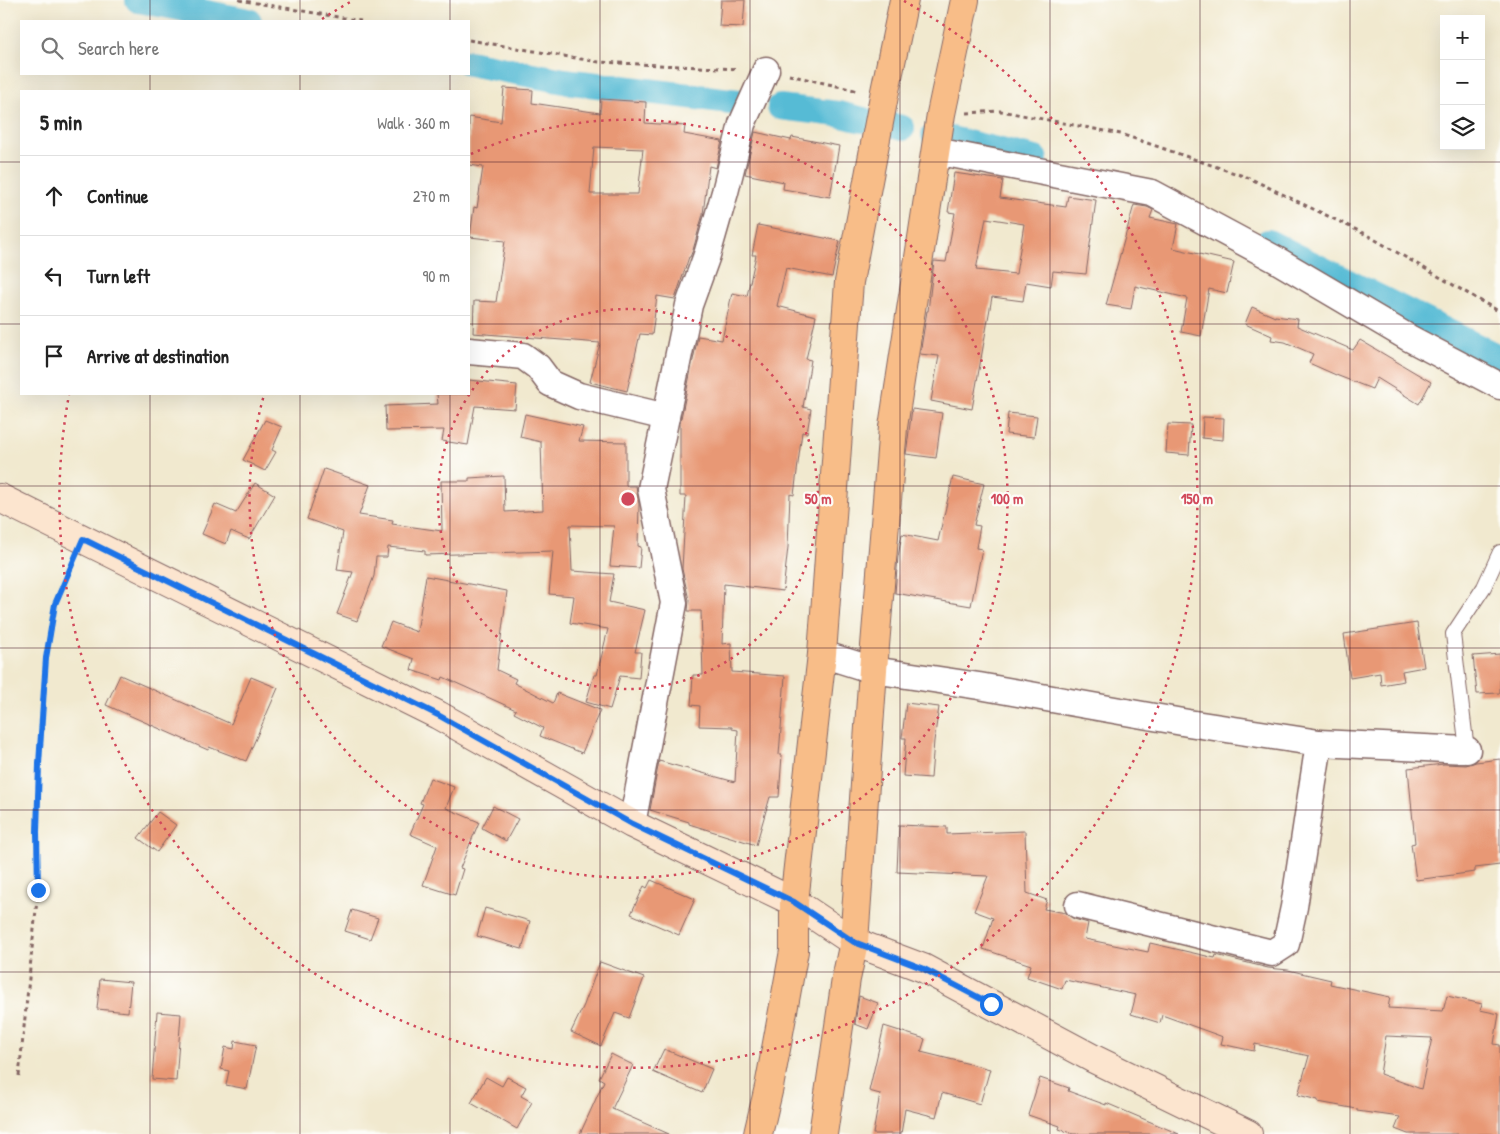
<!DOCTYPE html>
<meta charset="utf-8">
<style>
body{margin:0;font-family:"Patrick Hand",sans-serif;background:#f6f6f6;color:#222}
.controls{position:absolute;right:15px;top:15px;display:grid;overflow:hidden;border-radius:0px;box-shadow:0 5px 20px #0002}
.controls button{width:45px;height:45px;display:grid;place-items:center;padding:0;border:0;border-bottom:1px solid #e0e0e0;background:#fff;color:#222;font:25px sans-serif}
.stop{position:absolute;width:15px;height:15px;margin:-11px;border:4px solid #1a73e8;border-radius:50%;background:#fff}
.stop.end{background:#1a73e8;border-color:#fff;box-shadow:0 1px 5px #0008}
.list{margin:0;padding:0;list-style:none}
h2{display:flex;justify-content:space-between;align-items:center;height:65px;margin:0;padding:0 20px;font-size:21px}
h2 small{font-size:16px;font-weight:400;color:#767676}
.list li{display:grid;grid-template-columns:32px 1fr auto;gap:15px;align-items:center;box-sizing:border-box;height:80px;padding:0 20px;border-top:1px solid #e0e0e0}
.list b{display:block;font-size:19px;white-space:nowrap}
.list em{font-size:16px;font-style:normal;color:#767676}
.icon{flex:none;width:28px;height:28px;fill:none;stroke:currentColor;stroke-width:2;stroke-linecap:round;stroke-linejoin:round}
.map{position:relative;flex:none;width:1500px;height:1134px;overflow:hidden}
.search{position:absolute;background:#fff;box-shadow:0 5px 20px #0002;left:20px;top:20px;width:450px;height:55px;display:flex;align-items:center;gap:12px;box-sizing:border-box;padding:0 18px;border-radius:0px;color:#767676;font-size:19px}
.panel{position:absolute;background:#fff;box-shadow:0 5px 20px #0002;left:20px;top:90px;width:450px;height:305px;border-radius:0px}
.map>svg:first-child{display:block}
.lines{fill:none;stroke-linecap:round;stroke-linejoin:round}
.canal{stroke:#57bbd5;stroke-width:26}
.building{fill:#e89875;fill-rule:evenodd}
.lane-casing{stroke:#846664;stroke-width:16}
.street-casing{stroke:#846664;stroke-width:29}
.secondary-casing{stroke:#846664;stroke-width:30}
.highway-casing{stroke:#846664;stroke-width:30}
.path{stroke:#846664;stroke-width:3;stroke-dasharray:4 4;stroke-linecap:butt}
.lane{stroke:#fff;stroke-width:14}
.street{stroke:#fff;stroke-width:26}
.secondary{stroke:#fce5cf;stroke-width:28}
.highway{stroke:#f8bd88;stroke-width:28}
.route{stroke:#1a73e8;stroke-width:6}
.grid{fill:none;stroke:#4a1f2b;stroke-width:1;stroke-opacity:0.55}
.ring{fill:none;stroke:#d1495b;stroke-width:2.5;stroke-dasharray:2.5 5}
.centre{fill:#d1495b;stroke:#fdfcf7;stroke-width:2.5}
.ring-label{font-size:15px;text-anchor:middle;font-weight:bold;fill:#d1495b;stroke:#fdfcf7;stroke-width:4.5;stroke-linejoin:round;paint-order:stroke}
</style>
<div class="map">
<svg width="1500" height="1134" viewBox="0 0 1500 1134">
<rect width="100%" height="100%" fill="#fdfcf7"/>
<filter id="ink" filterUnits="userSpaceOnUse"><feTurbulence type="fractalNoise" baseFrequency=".02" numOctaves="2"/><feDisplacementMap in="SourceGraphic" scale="10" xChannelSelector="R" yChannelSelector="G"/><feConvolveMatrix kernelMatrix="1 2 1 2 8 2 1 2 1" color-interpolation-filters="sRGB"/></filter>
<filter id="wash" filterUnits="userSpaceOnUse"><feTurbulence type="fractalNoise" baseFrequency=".0096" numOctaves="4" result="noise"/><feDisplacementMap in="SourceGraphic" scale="20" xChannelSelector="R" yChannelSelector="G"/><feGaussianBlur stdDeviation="1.12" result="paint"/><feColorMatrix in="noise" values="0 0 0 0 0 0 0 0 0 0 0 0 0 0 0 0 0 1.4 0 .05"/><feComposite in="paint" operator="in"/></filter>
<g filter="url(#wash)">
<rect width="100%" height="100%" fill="#f1e9cf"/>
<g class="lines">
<g class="canal">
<polyline points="138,0 249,21"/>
<polyline points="469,63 564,81 739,102"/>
<polyline points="780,107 838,114 863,120"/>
<polyline points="894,126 902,128"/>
<polyline points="934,135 1035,159"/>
<polyline points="1268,242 1500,358"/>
</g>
</g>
<g id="blocks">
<g class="building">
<polygon points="721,0 745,0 743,27 719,26"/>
<path d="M 504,88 L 533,90 L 532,103 L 600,113 L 601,99 L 646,102 L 645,123 L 685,126 L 684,134 L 722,141 L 716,168 L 709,166 L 703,214 L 693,250 L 690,257 L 689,257 L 675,299 L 657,296 L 652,335 L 640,334 L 627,391 L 590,382 L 600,343 L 473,333 L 474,301 L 496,302 L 505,241 L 470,237 L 474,207 L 477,208 L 483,167 L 469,165 L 469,117 L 501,122 ZM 594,147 L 643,149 L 638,194 L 590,194 Z"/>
<polygon points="755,132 791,140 792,137 839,146 830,197 783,189 784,182 745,174"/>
<path d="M 954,173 L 1003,180 L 1000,198 L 1066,207 L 1068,196 L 1096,200 L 1086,274 L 1053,271 L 1051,286 L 1026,282 L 1023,301 L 992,297 L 972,409 L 931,401 L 939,356 L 920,354 L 927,311 L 928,311 L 934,261 L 946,262 L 955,213 L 948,212 ZM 986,218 L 1024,224 L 1016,274 L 976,270 Z"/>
<polygon points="1134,205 1147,207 1153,210 1150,218 1178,224 1173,248 1234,262 1227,293 1209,289 1201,336 1181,332 1187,298 1135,286 1131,309 1106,305"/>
<polygon points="758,225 840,241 832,277 786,268 777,306 816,316 806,359 811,360 803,407 811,409 807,433 802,432 794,495 790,494 788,547 783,591 724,584 722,644 731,643 732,672 785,676 779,755 782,755 779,797 770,797 756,845 689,824 689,822 650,810 659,761 735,782 738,730 732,729 732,727 699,726 700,706 691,705 693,675 703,675 701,611 688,611 689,600 682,569 686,496 680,496 680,423 698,336 722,340 732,293 747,296 756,255 752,255"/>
<polygon points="1252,307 1275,317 1275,316 1298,319 1297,326 1353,350 1360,340 1431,382 1419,404 1377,378 1372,389 1336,375 1309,363 1313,354 1285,342 1271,340 1272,336 1245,324"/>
<polygon points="469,380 517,385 515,409 475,406 468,445 442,441 444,430 386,431 385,406 438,404 437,394 469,394"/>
<polygon points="912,409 942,413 936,458 906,454"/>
<polygon points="1008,413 1037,416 1034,437 1006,434"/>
<polygon points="525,414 583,427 579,441 626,442 626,486 636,486 639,504 638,546 641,547 639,568 610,566 614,526 570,525 572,571 614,574 609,602 645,610 635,652 641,652 639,678 620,676 610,709 586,702 594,675 597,675 608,629 570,623 574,596 549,594 553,551 425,555 425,551 388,547 387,557 376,557 374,576 357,621 337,614 353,572 337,570 343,532 307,519 324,469 370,485 359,515 393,520 392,524 442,531 441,481 469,481 469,478 504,476 505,512 543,510 541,442 520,437"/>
<polygon points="1203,417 1224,418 1223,440 1202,438"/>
<polygon points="265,420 282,427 272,450 276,452 265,471 243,460"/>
<polygon points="1168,424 1191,425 1189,455 1166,453"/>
<polygon points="953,477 984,484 974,525 980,526 976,548 982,549 971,606 895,593 898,557 902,534 938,541"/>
<polygon points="255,483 275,495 249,539 231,531 226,544 202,534 215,504 236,513"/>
<polygon points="426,576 507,591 497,670 516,679 514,683 553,703 557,693 600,710 582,753 540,736 543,728 514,713 516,710 443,677 442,680 411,670 414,659 381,646 391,622 417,632"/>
<polygon points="1417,623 1424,667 1402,671 1404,681 1381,685 1380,673 1350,678 1344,634"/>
<polygon points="1500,654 1500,693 1477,694 1473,656"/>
<polygon points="120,675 231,724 251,677 278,688 246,761 209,747 208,750 106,705"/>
<polygon points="906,703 939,707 934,741 931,778 903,776 906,738 902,738"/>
<polygon points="1500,759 1500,865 1475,868 1475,872 1416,880 1411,844 1415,843 1408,768 1444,764 1466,765 1476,762"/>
<polygon points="430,778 454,787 446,808 479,822 460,868 463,869 455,895 423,885 437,846 410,834 423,804 420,803"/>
<polygon points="493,806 518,819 506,841 482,828"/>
<polygon points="158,812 176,825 157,852 138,838"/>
<path d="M 899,825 L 947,827 L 947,834 L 1025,831 L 1027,893 L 1047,900 L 1044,909 L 1066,913 L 1074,919 L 1088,923 L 1085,939 L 1148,952 L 1150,943 L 1215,958 L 1216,955 L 1268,968 L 1288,970 L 1331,980 L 1330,984 L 1390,997 L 1388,1008 L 1443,1011 L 1447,996 L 1482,1004 L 1480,1010 L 1499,1014 L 1494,1044 L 1500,1045 L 1500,1134 L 1408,1134 L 1395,1129 L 1400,1117 L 1357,1111 L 1357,1109 L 1318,1102 L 1318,1100 L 1298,1095 L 1309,1056 L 1255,1044 L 1254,1051 L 1221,1044 L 1223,1037 L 1162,1015 L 1160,1023 L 1131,1014 L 1136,995 L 1065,980 L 1062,989 L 1027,977 L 1031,965 L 983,949 L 993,918 L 974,911 L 988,876 L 897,872 ZM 1386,1036 L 1432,1038 L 1421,1089 L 1380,1074 Z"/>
<polygon points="651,880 695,899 679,935 631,914 644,886 647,888"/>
<polygon points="485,908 530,921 522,949 477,936"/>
<polygon points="352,910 378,918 370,939 345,931"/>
<polygon points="600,962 644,978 629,1018 615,1013 601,1046 571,1032 584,1005"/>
<polygon points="100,979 131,982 128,1012 97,1009"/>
<polygon points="859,996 878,1003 868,1029 855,1024"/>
<polygon points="157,1012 181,1014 176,1081 152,1079"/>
<polygon points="884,1026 925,1039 921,1052 990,1069 980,1104 942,1093 936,1117 905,1109 901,1134 873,1134 880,1094 869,1091"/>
<polygon points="235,1041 256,1045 247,1089 226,1085 229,1071 221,1069 225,1047 234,1049"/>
<polygon points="664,1049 712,1069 702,1093 653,1072"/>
<polygon points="611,1054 633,1065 612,1109 669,1134 580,1134 604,1081 599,1078"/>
<polygon points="486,1077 502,1086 507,1077 526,1087 521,1096 532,1102 517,1129 471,1103"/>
<polygon points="1040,1078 1069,1088 1068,1091 1106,1105 1106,1103 1179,1134 1073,1134 1059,1129 1060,1126 1028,1115"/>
</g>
</g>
</g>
<g filter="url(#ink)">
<use href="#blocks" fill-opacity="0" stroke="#846664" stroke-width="1"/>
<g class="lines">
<g class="lane-casing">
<polyline id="lane" points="1467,750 1453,634 1484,587 1500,552"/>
</g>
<g class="street-casing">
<g id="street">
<polyline points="934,162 946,153 1152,193 1275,259 1409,338 1500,386"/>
<polyline points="469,351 523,356 538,367 550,383 579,396 666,417"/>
<polyline points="822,654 873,670 979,686 1188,723 1319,743 1467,750"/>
<polyline points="632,824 674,603 651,489 689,305 707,255 725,192 742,124 766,70"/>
<polyline points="1078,905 1272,953 1286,944 1294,907 1319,743"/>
</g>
</g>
<g class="secondary-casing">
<polyline id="secondary" points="0,498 438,715 632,824 794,902 854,942 923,968 1094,1059 1248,1134"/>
</g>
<g class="highway-casing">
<g id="highway">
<polyline points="758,1134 769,1087 794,951 794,902 822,654 849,282 884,96 904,0"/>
<polyline points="823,1134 846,979 854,942 873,670 893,427 941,114 965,0"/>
</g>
</g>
<g class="path">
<polyline points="239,0 361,21"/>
<polyline points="469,40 599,62 739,69"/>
<polyline points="789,75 859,91"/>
<polyline points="967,113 1001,111 1121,134 1249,178 1365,234 1500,312"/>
<polyline points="19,1076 38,890 37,832 39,764 46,659 55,604 73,563"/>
</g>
<use href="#lane" class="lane"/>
<use href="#street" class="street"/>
<use href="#secondary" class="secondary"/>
<use href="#highway" class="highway"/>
</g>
</g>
<g class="lines" filter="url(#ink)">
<polyline class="route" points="38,890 37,832 39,764 46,658 55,604 83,539 438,715 632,824 794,902 854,942 922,968 991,1004"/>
</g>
<path class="grid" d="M 150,0 L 150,21M 300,0 L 300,21M 450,0 L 450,21M 600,0 L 600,1134M 750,0 L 750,1134M 900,0 L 900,1134M 1050,0 L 1050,1134M 1200,0 L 1200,1134M 1350,0 L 1350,1134M 150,74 L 150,91M 300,74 L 300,91M 450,74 L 450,91M 0,162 L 21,162M 469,162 L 1500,162M 0,324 L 21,324M 469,324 L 1500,324M 150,394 L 150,1134M 300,394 L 300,1134M 450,394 L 450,1134M 0,486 L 1500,486M 0,648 L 1500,648M 0,810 L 1500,810M 0,972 L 1500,972"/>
<g class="ring">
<circle cx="628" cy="499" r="190"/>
<path d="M471 154A379 379 0 1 1 264 395"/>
<path d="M322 19A569 569 0 0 1 352 1M904 1A569 569 0 1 1 69 395"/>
</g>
<circle cx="628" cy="499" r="8" class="centre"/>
<g class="ring-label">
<text x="818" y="504">50 m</text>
<text x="1007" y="504">100 m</text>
<text x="1197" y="504">150 m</text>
</g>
</svg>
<div class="controls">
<button>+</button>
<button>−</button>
<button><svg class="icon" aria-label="layers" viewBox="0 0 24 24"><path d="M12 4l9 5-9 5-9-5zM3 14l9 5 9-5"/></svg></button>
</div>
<div class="stop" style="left:991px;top:1004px"></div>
<div class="stop end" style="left:38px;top:890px"></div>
<div class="search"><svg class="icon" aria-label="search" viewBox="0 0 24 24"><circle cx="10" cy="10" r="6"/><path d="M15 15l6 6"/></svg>Search here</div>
<section class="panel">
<h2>5 min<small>Walk · 360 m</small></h2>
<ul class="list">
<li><svg class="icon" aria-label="ahead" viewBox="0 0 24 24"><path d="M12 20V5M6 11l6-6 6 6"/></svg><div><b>Continue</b></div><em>270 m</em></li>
<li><svg class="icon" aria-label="left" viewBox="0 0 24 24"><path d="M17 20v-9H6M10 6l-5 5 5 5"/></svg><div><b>Turn left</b></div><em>90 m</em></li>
<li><svg class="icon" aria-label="arrive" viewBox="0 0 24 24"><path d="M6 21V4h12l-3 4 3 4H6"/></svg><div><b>Arrive at destination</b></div></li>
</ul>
</section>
</div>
